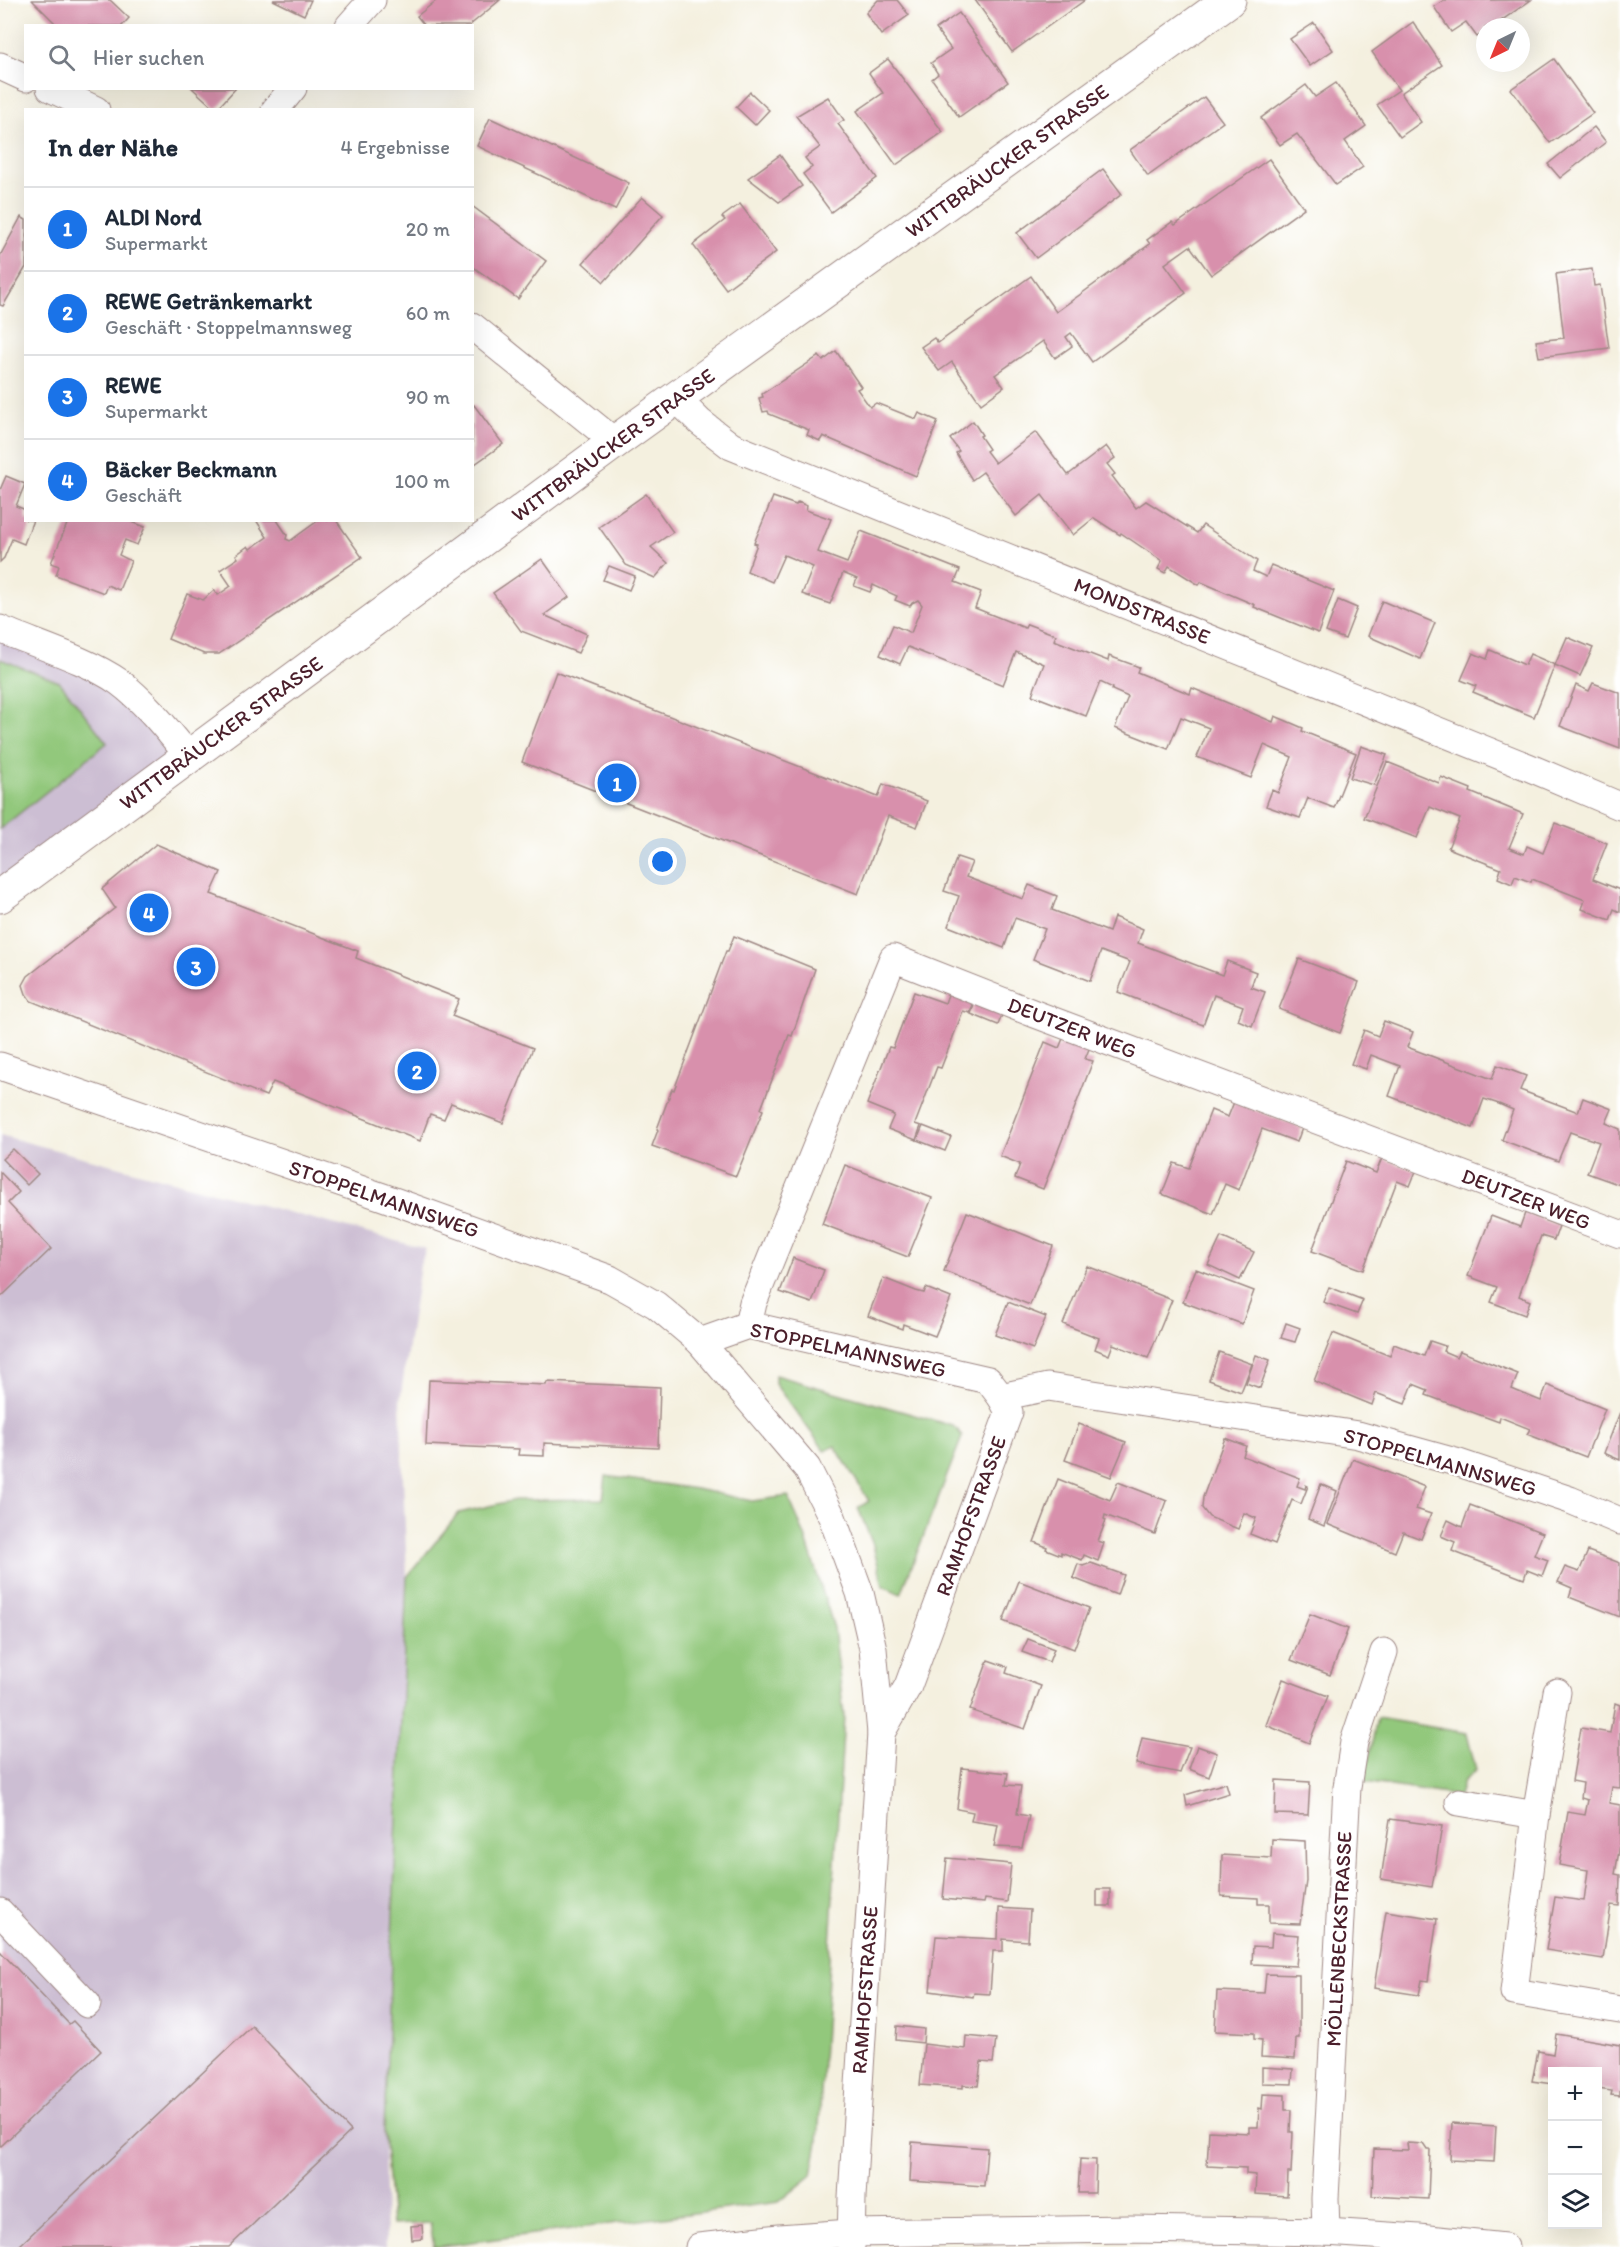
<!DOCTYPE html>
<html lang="de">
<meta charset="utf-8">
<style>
body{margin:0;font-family:Itim,sans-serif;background:#f2f2f3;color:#1f2937}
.controls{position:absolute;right:18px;bottom:18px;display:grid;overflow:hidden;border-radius:0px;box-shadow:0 6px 24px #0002}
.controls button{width:54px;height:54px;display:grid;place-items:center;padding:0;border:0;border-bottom:2px solid #e0e1e3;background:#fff;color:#1f2937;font:30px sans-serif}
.compass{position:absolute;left:1476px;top:18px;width:54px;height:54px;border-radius:50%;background:#fff;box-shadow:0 6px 24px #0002;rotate:223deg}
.you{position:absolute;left:663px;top:862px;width:21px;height:21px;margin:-15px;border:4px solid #fff;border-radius:50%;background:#1a73e8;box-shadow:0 0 0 9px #1a73e833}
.badge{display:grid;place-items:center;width:39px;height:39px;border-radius:50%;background:#1a73e8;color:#fff;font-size:20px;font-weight:700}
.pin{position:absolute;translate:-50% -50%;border:3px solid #fff;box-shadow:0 2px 6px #0006}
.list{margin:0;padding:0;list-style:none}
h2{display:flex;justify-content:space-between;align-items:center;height:78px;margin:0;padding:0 24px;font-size:26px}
h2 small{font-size:20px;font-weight:400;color:#747a83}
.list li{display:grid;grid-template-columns:39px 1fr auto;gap:18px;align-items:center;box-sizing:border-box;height:84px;padding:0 24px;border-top:2px solid #e0e1e3}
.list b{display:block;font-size:22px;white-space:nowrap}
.list p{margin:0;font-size:20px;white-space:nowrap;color:#747a83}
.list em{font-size:20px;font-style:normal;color:#747a83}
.icon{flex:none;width:33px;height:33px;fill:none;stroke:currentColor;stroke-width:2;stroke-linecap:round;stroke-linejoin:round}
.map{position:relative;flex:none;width:1620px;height:2247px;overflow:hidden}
.search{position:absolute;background:#fff;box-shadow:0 6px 24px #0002;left:24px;top:24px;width:450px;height:66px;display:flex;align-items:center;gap:15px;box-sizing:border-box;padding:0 21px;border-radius:0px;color:#747a83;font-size:22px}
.panel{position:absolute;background:#fff;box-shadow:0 6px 24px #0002;left:24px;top:108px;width:450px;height:414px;border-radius:0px}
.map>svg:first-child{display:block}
.industrial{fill:#ccbed3}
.green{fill:#92c87b;stroke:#6e7453;stroke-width:1.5}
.building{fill:#d890ac}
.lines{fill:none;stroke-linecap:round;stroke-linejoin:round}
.street-casing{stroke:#9f8885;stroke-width:29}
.secondary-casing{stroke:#9f8885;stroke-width:35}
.street{stroke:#fff;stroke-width:27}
.secondary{stroke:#fff;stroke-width:33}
.labels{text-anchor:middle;stroke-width:5;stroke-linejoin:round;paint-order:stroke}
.street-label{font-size:21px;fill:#4a1f2b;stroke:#fff}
</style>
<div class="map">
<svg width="1620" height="2247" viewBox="0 0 1620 2247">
<rect width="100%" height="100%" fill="#fff"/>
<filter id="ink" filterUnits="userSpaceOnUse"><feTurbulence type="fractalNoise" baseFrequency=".0167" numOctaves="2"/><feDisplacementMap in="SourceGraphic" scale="12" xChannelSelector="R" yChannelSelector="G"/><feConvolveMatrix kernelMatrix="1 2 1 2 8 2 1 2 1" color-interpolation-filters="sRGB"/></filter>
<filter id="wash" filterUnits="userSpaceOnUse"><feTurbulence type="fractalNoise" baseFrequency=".008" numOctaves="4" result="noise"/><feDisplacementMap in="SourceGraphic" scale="24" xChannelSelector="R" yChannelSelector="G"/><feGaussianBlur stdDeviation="1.35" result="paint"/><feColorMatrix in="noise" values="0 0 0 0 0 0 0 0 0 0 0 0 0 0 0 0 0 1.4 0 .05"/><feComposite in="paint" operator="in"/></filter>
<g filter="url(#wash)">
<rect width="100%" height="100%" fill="#f4f0df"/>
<g class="industrial">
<polygon points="0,629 88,665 189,756 0,896"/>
<polygon points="0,1135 426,1249 420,1265 400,1401 407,1577 384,2131 386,2247 0,2247"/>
</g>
<g class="green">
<polygon points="0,659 60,682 107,743 0,829"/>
<polygon points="775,1375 953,1426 958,1430 962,1437 901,1594 883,1586 873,1545 858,1508 869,1501 835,1446 825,1451 775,1384"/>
<polygon points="606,1476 696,1489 752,1501 788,1496 805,1536 834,1628 844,1716 818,2142 812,2175 779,2202 434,2247 430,2223 392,2225 384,2131 407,1577 459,1513 515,1500 603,1499"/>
<polygon points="1377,1718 1467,1733 1476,1770 1463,1782 1459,1796 1364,1782"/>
</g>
<g id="blocks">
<g class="building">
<polygon points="32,0 110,0 129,18 122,26 58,26"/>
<polygon points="273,0 311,0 304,15"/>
<polygon points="437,0 500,0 469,26 425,26 417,16"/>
<polygon points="878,0 897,0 909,15 881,35 866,13"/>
<polygon points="975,0 1085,0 1012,52"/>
<polygon points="1444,0 1531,0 1492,27 1485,27 1485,32 1477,37 1466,22 1451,32 1434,7"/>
<polygon points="959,13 1008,82 959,117 932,79 938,74 931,63 951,49 936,29"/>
<polygon points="1413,22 1442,65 1401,93 1421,122 1400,137 1377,105 1399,90 1372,52"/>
<polygon points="1314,23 1333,50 1310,66 1290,39"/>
<polygon points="888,59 943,132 896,165 857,111 883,93 869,73"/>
<polygon points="1554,59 1593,113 1550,143 1511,89"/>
<polygon points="1336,83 1366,126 1345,141 1363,167 1336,185 1297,134 1280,145 1261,118 1306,85 1315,97"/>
<polygon points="192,88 236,88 216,110"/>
<polygon points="750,92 769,110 755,125 736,107"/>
<polygon points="828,97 844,120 838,124 877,178 831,212 803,174 812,167 805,158 820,147 796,116"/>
<polygon points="1204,97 1223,122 1148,176 1130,150"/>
<polygon points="490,118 629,183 615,210 477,146"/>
<polygon points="1594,127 1606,142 1560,178 1548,164"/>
<polygon points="780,155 802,186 779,202 748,178"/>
<polygon points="1269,159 1304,208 1211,275 1190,246 1165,264 1186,293 1092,362 1071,333 1066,337 1072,346 1055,358 1043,341 995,375 1004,387 981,404 952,362 939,371 921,347 934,338 938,343 1031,276 1056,312 1150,244 1147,240 1172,222 1175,225"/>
<polygon points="1103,169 1122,194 1036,258 1017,233"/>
<polygon points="642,197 663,215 604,282 583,263"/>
<polygon points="740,204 776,252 726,289 693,245 725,220 722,217"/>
<polygon points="472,206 546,261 518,299 472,266"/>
<polygon points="21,217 26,220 26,267 3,306 0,305 0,256"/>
<polygon points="1592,269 1594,286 1600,285 1609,348 1539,357 1536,341 1564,338 1556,274"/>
<polygon points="836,351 861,387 857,389 870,407 876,403 916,419 919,413 938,421 916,476 823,436 820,441 807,435 809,430 769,414 768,411 763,412 759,398 763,397 762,394 819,356 823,361"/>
<polygon points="474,405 503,444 472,466 472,407"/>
<polygon points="973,421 982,435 980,436 989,449 986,451 995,463 1036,432 1068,475 1106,446 1115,458 1107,464 1115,474 1112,476 1136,508 1146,501 1197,533 1203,525 1257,561 1253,571 1266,577 1271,565 1334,591 1318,633 1254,607 1255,605 1201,582 1199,585 1169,566 1165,573 1158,569 1162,561 1121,533 1120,535 1094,518 1073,535 1042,495 1016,516 983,472 972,480 956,453 959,451 950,439"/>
<polygon points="6,476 25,484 16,506 26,510 26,520 33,520 24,544 12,539 4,558 0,562 0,490"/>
<polygon points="646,494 673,532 651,547 668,563 655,578 626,565 599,527"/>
<polygon points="773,497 796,505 798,502 807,506 806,510 831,519 818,552 847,563 861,531 960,570 955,582 981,592 975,608 1025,628 1027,624 1056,635 1054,640 1108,661 1109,656 1139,667 1137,672 1190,694 1192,688 1273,722 1275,716 1303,728 1302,731 1356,753 1334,808 1308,798 1300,818 1266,806 1272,790 1278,793 1292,757 1264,745 1251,778 1197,757 1209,728 1181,717 1168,749 1115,728 1128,697 1112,690 1113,688 1100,682 1086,716 1032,695 1044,664 1016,652 1003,685 908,647 900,664 880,655 893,625 911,633 922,605 918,600 912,603 910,606 895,600 897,596 873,585 870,592 854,586 857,579 843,573 830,604 802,594 813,567 784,555 772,582 747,571 757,544 754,543"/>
<polygon points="60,520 127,520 145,527 137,545 125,540 119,555 131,561 119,590 107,585 104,593 56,575 59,566 51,563 67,524"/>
<polygon points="256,520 277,520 287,535 286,539 290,541 319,520 336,520 362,557 219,654 204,654 168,639 187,594 203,600 214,590 218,595 231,586 220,570 238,558 236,555 248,546 250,549 267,537"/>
<polygon points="542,559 569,597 544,615 587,634 578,653 521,631 493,593"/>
<polygon points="609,566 635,576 629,590 603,580"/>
<polygon points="1338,600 1357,608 1345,639 1326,632"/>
<polygon points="1382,601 1435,623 1420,659 1368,636"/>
<polygon points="1567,637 1593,648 1580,676 1555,665"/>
<polygon points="1490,650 1525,665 1530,654 1555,665 1534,717 1473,692 1476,686 1461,680 1473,653 1487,659"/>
<polygon points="556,672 878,797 883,784 927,801 917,827 888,816 858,894 522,762"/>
<polygon points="1593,683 1620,693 1620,749 1560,726 1576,685 1589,691"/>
<polygon points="1361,746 1387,755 1374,785 1350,778"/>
<polygon points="1387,762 1439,783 1441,777 1471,789 1470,792 1523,814 1509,848 1524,854 1527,846 1543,853 1555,823 1607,843 1593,879 1620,890 1620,912 1614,909 1610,920 1582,909 1585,900 1532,879 1531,882 1515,876 1512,884 1498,878 1501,869 1448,848 1460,819 1430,807 1417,838 1364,818"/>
<polygon points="156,844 221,872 211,894 358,951 356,958 459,999 452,1016 533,1048 503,1123 451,1103 444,1119 430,1114 420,1141 273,1082 266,1096 31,1001 26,994 23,985 28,976 115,908 102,889"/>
<polygon points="957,857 972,862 966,877 1023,899 1029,885 1057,896 1052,910 1109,932 1114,917 1143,929 1138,943 1222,975 1227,961 1256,972 1251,987 1265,992 1252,1026 1238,1020 1243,1006 1214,995 1203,1025 1118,992 1130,962 1101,951 1090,981 1033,959 1045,929 1015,918 1004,948 948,926 959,896 944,891"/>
<polygon points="734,936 815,969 792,1036 789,1035 761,1109 763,1110 736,1176 652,1146 658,1130 657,1129 672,1089 674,1090 726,951 728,951"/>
<polygon points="1299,959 1359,982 1340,1033 1279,1009"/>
<polygon points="950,989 975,999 970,1013 963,1011 941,1068 937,1067 915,1124 921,1126 916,1140 888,1129 894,1115 867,1104 889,1047 893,1048 914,992 945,1003"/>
<polygon points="976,999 1004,1010 998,1025 971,1014"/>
<polygon points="1384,1021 1413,1032 1407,1047 1492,1079 1497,1065 1526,1076 1520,1090 1578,1112 1583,1098 1612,1109 1606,1123 1620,1129 1620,1185 1587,1173 1599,1142 1584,1137 1570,1132 1558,1161 1502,1140 1513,1110 1499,1104 1484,1099 1473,1128 1389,1096 1400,1066 1371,1055 1366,1069 1351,1064 1364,1030 1378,1036"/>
<polygon points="1065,1034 1091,1044 1085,1059 1093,1061 1043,1189 1015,1178 1020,1164 1000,1156 1045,1042 1059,1048"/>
<polygon points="1234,1102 1302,1128 1297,1142 1262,1129 1239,1190 1225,1184 1213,1214 1162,1194 1174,1163 1189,1168 1211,1110 1228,1117"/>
<polygon points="923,1126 951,1137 945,1151 917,1140"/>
<polygon points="13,1149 38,1174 27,1185 2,1159"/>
<polygon points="1382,1158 1416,1171 1410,1186 1397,1181 1363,1270 1312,1251 1346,1161 1376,1173"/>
<polygon points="845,1165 932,1198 908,1257 822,1224"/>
<polygon points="0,1172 19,1192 8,1203 51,1249 0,1298"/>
<polygon points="967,1212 1053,1246 1030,1305 944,1271"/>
<polygon points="1525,1213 1559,1226 1554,1240 1541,1236 1519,1296 1530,1301 1525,1315 1491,1302 1497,1287 1468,1276 1491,1216 1520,1227"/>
<polygon points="1221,1237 1254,1252 1240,1280 1208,1265"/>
<polygon points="793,1258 824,1270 812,1303 780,1292"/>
<polygon points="1087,1266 1172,1300 1148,1358 1113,1344 1109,1355 1095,1349 1099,1338 1063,1324"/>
<polygon points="1196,1269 1254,1291 1242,1324 1183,1302"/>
<polygon points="883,1278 916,1291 924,1293 926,1288 951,1298 935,1336 903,1324 902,1329 868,1316"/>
<polygon points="1329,1287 1363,1300 1357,1314 1323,1302"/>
<polygon points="1008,1302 1046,1317 1033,1349 995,1335"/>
<polygon points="1286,1323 1300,1328 1295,1342 1281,1338"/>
<polygon points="1333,1333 1390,1356 1394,1344 1424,1356 1430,1341 1445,1346 1443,1351 1457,1357 1460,1351 1518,1374 1512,1389 1526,1395 1541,1401 1547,1385 1605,1409 1586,1457 1527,1434 1530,1429 1500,1417 1499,1422 1426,1395 1428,1390 1413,1384 1405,1404 1376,1393 1372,1405 1314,1381"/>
<polygon points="1219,1352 1252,1364 1241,1392 1209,1380"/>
<polygon points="1256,1355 1270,1360 1260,1388 1246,1383"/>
<polygon points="429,1380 546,1385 547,1382 660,1387 658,1448 544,1443 544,1456 518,1455 519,1449 426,1445"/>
<polygon points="1620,1412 1620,1460 1604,1453"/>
<polygon points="1079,1424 1126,1442 1111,1477 1065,1460"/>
<polygon points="1225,1438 1246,1446 1243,1456 1300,1478 1297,1486 1305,1489 1306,1485 1308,1486 1301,1504 1292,1500 1275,1544 1250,1534 1256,1518 1244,1513 1238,1529 1209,1517 1202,1508 1203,1497"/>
<polygon points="1353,1459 1425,1487 1416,1509 1431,1514 1421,1539 1403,1532 1395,1552 1327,1524"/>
<polygon points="1058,1479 1110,1500 1118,1482 1167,1501 1155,1534 1105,1515 1104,1519 1106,1520 1098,1541 1104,1543 1098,1561 1084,1555 1082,1560 1061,1552 1061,1555 1046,1549 1047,1547 1034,1542"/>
<polygon points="1321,1484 1337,1491 1324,1526 1308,1519"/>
<polygon points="1470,1505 1543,1533 1534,1555 1548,1560 1542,1576 1527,1570 1524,1579 1452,1551 1455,1542 1441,1536 1448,1520 1462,1527"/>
<polygon points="1588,1551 1620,1563 1620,1617 1569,1597 1572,1588 1558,1582 1565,1567 1579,1572"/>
<polygon points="1091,1563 1124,1575 1117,1595 1073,1578 1078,1564 1083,1566"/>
<polygon points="1019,1581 1089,1608 1074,1649 1003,1621"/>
<polygon points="1310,1614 1348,1629 1330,1675 1291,1660"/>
<polygon points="1028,1639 1054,1649 1049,1662 1022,1652"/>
<polygon points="988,1660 1008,1667 1006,1673 1041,1686 1025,1729 970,1710"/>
<polygon points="1283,1679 1328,1696 1309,1743 1266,1725"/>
<polygon points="1615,1703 1620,1705 1620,1788 1612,1787 1609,1803 1620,1805 1620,1845 1615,1874 1620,1875 1619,1906 1611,1905 1603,1959 1546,1950 1555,1897 1584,1901 1588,1870 1559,1865 1568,1812 1585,1815 1588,1800 1581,1798 1583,1783 1572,1781 1581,1728 1610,1733"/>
<polygon points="1142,1738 1190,1747 1180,1773 1136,1764"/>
<polygon points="1197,1746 1217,1753 1209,1777 1189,1769"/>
<polygon points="962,1768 1008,1773 1006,1785 1021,1786 1017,1814 1029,1816 1022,1848 994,1847 998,1825 971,1821 973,1812 957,1809"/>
<polygon points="1276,1780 1310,1782 1308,1815 1275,1814"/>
<polygon points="1226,1783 1229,1793 1187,1806 1185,1795"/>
<polygon points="1390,1819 1442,1826 1432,1887 1381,1879"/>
<polygon points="1272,1839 1305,1841 1306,1881 1300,1924 1269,1923 1269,1904 1258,1904 1258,1898 1221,1896 1222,1855 1271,1858"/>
<polygon points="947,1858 1011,1864 1007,1902 985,1899 984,1903 943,1899"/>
<rect x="1097" y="1889" width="13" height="17"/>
<polygon points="999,1908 1030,1910 1028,1941 1003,1939 1003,1951 993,1951 990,1994 974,1993 973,1997 930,1991 936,1936 998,1939"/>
<polygon points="1386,1911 1437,1919 1428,1981 1422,1980 1419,1995 1374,1988"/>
<polygon points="1272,1933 1299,1935 1296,1966 1252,1964 1253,1946 1271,1947"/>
<polygon points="0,1951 69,2024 73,2021 101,2051 0,2147"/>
<polygon points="1266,1974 1299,1975 1299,2038 1296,2038 1295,2059 1261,2057 1262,2040 1254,2039 1254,2033 1215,2031 1217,1991 1264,1993"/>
<polygon points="252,2026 351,2131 229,2247 18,2247"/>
<polygon points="897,2026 924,2029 923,2043 896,2040"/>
<polygon points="1556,2034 1620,2045 1620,2096 1611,2095 1612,2091 1598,2089 1598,2072 1552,2072 1552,2084 1532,2081 1538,2051 1553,2054"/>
<polygon points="966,2036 996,2039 993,2063 981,2062 978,2086 963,2085 963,2088 920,2085 924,2044 965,2049"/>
<polygon points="1262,2067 1293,2069 1292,2084 1262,2083"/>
<polygon points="1263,2094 1285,2095 1285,2110 1291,2110 1290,2132 1293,2132 1291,2173 1288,2173 1287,2196 1255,2194 1256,2175 1246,2174 1246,2168 1207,2166 1209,2131 1249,2133 1249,2127 1258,2127 1259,2108 1262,2109"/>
<polygon points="1452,2123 1496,2126 1494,2162 1450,2160"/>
<polygon points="912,2142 987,2148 984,2186 910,2181"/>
<polygon points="1407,2143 1423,2144 1427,2150 1430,2150 1428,2199 1372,2196 1374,2149 1408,2150"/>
<polygon points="1080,2159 1096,2160 1095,2193 1078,2193"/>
<polygon points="422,2225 423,2239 412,2240 411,2226"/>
</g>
</g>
</g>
<g filter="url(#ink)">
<use href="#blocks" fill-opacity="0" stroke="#9f8885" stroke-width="1.5"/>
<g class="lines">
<g class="street-casing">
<g id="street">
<polyline points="349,26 372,0"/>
<polyline points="0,66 26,78"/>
<polyline points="50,88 96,110"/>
<polyline points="275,110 293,88"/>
<polyline points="472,326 615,442"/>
<polyline points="676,398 700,422 731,446 1528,767 1620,806"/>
<path d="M 0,629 C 35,644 90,661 119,682 C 147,703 167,730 189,756"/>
<polyline points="0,1066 383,1197 610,1279 656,1305 700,1342 807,1468 832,1517 860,1593 873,1649 881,1733 852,2197 851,2247"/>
<polyline points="748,1325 753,1303 893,958 1035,1014 1620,1234"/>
<polyline points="700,1342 748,1325 988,1380 1001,1397 1009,1412 908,1686 881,1733"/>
<polyline points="1001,1397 1048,1387 1358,1435 1459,1463 1570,1500 1620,1521"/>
<polyline points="1557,1692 1536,1815 1514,1992 1620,2010"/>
<polyline points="1459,1802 1536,1815"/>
<polyline points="0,1912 87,2004"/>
<polyline points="1326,2232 1325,2198 1347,1787 1354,1742 1384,1652"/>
<polyline points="699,2247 779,2238 851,2233 1130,2229 1326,2232 1419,2238 1505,2247"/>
</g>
</g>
<g class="secondary-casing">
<polyline id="secondary" points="0,896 615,442 1229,0"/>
</g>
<use href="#street" class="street"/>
<use href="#secondary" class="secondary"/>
</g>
</g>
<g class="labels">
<g class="street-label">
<text transform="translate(1007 161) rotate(-36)" y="7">WITTBRÄUCKER STRASSE</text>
<text transform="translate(613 445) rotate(-36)" y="7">WITTBRÄUCKER STRASSE</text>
<text transform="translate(1142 611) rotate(22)" y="7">MONDSTRASSE</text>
<text transform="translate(221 733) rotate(-36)" y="7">WITTBRÄUCKER STRASSE</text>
<text transform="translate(1072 1028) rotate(21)" y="7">DEUTZER WEG</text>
<text transform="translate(384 1199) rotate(19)" y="7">STOPPELMANNSWEG</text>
<text transform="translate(1526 1199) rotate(21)" y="7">DEUTZER WEG</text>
<text transform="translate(848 1350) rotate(12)" y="7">STOPPELMANNSWEG</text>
<text transform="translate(1440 1462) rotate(16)" y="7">STOPPELMANNSWEG</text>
<text transform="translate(971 1516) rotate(-70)" y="7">RAMHOFSTRASSE</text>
<text transform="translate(1339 1939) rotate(-87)" y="7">MÖLLENBECKSTRASSE</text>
<text transform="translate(865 1990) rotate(-86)" y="7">RAMHOFSTRASSE</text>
</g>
</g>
</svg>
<div class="controls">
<button>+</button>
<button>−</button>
<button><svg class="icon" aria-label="layers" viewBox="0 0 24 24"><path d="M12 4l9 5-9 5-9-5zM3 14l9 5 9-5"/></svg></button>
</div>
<svg class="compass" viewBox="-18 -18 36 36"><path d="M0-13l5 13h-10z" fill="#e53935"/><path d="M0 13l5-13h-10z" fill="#747a83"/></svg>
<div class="you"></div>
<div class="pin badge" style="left:617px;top:783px">1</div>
<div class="pin badge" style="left:417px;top:1071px">2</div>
<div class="pin badge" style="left:196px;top:967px">3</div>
<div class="pin badge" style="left:149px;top:913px">4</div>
<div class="search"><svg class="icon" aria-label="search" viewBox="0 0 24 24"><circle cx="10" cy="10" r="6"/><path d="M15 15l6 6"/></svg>Hier suchen</div>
<section class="panel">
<h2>In der Nähe<small>4 Ergebnisse</small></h2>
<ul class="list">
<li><span class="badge">1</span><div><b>ALDI Nord</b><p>Supermarkt</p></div><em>20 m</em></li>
<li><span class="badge">2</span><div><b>REWE Getränkemarkt</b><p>Geschäft · Stoppelmannsweg</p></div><em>60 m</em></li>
<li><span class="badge">3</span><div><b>REWE</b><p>Supermarkt</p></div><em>90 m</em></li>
<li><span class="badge">4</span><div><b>Bäcker Beckmann</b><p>Geschäft</p></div><em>100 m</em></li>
</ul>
</section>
</div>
